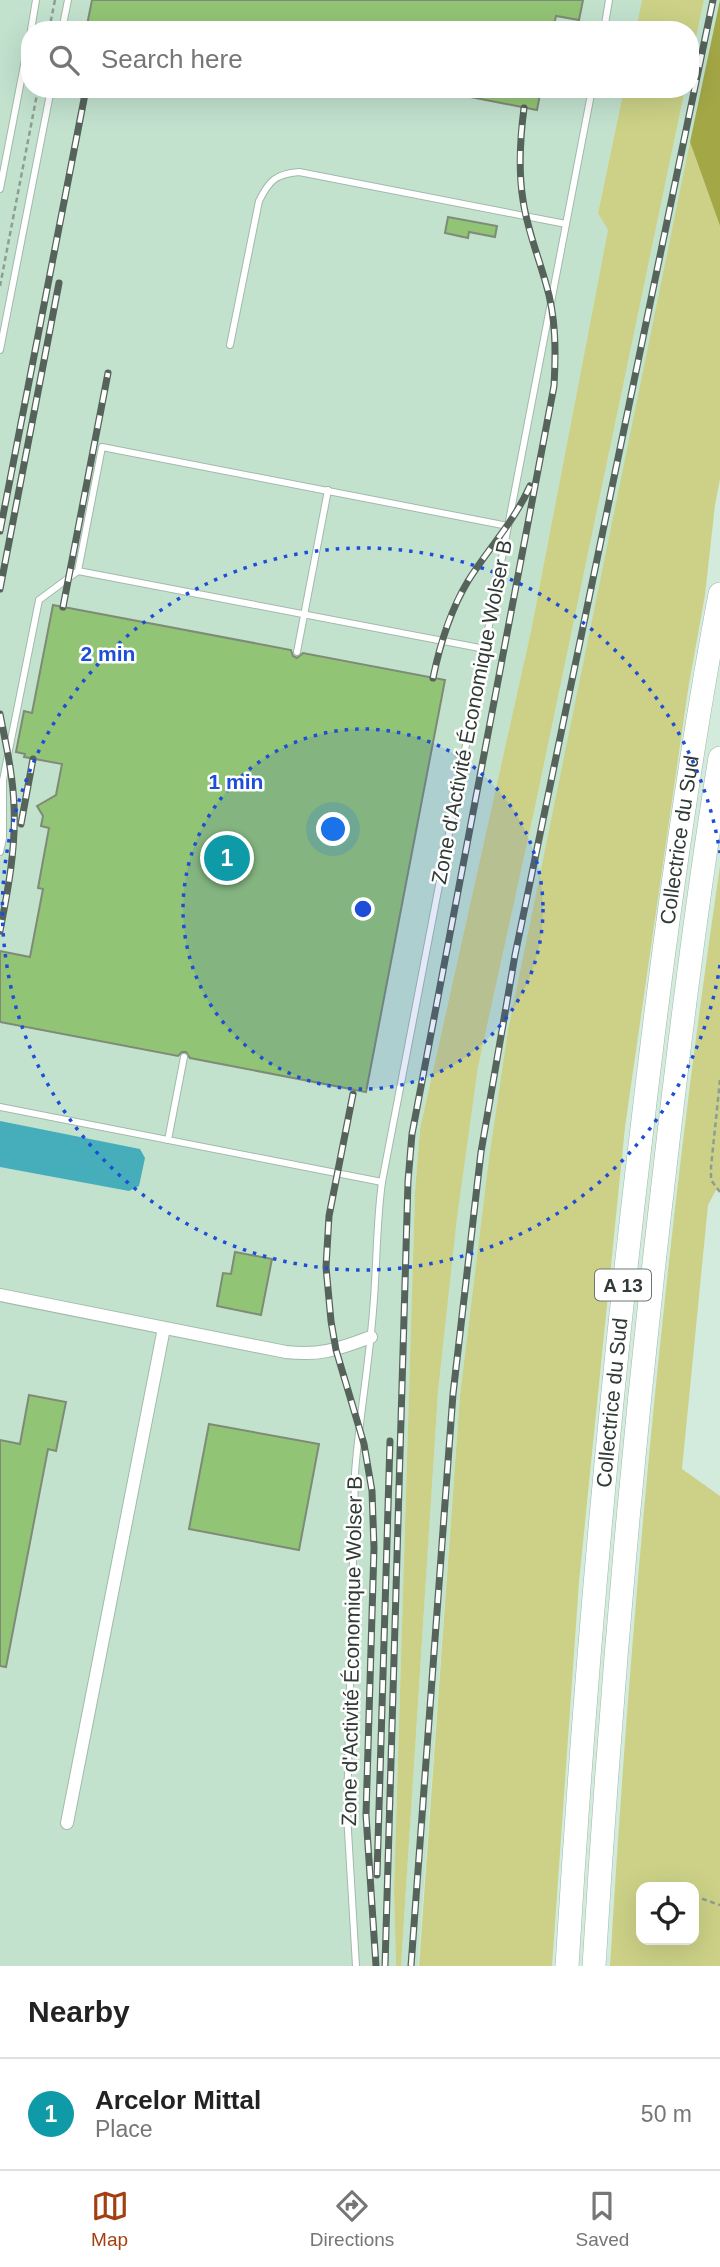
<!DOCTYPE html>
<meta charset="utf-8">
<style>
body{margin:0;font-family:Arial,sans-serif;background:#f2f2f2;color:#222}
.controls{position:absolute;right:21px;bottom:21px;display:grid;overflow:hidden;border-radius:14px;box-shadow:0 7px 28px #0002}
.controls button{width:63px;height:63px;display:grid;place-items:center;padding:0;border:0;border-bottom:2px solid #e0e0e0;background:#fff;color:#222;font:35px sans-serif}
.you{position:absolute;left:334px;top:830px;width:24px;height:24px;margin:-18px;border:5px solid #fff;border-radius:50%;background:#1a73e8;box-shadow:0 0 0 10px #1a73e833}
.badge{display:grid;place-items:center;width:46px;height:46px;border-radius:50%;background:#a43f12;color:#fff;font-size:23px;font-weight:700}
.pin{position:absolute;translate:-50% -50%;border:4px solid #fff;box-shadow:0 2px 7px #0006}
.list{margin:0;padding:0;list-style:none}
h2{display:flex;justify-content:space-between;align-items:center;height:91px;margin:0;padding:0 28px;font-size:30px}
h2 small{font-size:23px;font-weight:400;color:#767676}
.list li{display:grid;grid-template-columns:46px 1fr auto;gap:21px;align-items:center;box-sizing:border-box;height:112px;padding:0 28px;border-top:2px solid #e0e0e0}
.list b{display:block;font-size:26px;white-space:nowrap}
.list p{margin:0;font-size:23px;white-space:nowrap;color:#767676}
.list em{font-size:23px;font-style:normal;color:#767676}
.icon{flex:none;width:38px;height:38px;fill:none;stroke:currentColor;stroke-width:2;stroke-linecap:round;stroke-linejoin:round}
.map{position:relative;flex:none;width:720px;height:1966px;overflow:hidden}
.search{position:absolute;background:#fff;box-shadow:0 7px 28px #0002;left:21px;right:21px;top:21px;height:77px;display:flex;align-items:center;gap:18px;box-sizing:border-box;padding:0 24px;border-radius:28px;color:#767676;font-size:26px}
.sheet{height:203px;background:#fff}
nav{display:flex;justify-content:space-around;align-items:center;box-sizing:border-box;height:98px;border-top:2px solid #e0e0e0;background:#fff;font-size:19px;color:#767676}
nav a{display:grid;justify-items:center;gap:4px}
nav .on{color:#a43f12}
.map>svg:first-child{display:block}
.built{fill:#c2e2ce}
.green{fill:#ccd187;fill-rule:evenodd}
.forest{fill:#a3a746}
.water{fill:#46aeba}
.building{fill:#92c475;stroke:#7e8b77;stroke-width:2}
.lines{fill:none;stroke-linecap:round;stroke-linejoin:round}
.service-casing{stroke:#a2b9ab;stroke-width:8}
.minor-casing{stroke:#a2b9ab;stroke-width:14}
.motorway-casing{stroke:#a2b9ab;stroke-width:24}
.path{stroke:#8c9e93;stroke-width:2.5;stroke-dasharray:5 3.5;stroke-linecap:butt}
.service{stroke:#fff;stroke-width:6}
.minor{stroke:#fff;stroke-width:12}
.motorway{stroke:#fff;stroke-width:23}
.rail-casing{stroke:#56635b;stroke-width:7}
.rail{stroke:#fff;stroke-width:4.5;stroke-dasharray:13;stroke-linecap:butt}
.ring{fill:none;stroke:#1d4ed8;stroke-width:3.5;stroke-dasharray:3.5 7}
.labels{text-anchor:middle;stroke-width:5;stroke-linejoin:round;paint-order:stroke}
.shield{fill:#fff;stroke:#6f7672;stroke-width:2}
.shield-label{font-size:19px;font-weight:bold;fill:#313b35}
.street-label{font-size:21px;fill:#313b35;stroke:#fff}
.centre{fill:#1d4ed8;stroke:#fff;stroke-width:3.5}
.ring-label{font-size:21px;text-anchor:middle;font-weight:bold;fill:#1d4ed8;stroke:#fff;stroke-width:5;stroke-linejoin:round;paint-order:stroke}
</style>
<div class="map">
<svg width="720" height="1966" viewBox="0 0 720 1966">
<rect width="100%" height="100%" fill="#d2ebdc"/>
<g class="built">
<polygon points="0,0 642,0 636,30 30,30 30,89 624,89 598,212 608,230 531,631 420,1129 415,1192 394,1891 396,1966 0,1966"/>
<polygon points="704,0 720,0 508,1030 489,1158 460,1395 418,1966 401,1966 438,1392 457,1218 478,1067 535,807 685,89 690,89 690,66"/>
</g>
<g class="green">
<polygon points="642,0 704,0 690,66 690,30 636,30"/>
<polygon points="624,89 685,89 535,807 478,1067 457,1218 438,1392 401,1966 396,1966 394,1891 415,1192 420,1129 531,631 608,230 598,213"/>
<polygon points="690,142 720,226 720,479 715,505 705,595 688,690 625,1127 579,1582 552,1966 419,1966 460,1395 489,1158 508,1030"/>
<path d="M 720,866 L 720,1192 L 716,1190 L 708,1205 L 682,1469 L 720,1496 L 720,1966 L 610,1966 C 632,1598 666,1231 720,866 ZM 694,1887 L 694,1940 L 641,1940 L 641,1887 Z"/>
</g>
<polygon class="forest" points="720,0 720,226 690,142"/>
<polygon class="water" points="0,1121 140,1149 145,1158 139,1186 129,1191 0,1167"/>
<g class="building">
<polygon points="92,0 583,0 579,20 556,16 553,30 86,30"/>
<polygon points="461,89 541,89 537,110 460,95"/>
<polygon points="448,217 497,226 495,237 469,232 468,238 445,233"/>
<polygon points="53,605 291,650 293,656 297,658 303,653 445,680 366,1092 190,1058 186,1052 182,1052 178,1056 0,1022 0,951 30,957 43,889 38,888 49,828 41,826 43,816 37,806 56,795 62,764 24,757 25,754 16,752 24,711 32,713"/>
<polygon points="235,1252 272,1259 261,1315 217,1306 223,1273 231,1274"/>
<polygon points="29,1395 66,1402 56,1451 48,1449 6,1667 0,1666 0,1440 20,1444"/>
<polygon points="209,1424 319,1444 299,1550 189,1529"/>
</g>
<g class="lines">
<g class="service-casing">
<g id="service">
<polyline points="31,30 36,0"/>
<polyline points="62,30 68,0"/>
<polyline points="604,30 609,0"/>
<polyline points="0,189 30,34"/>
<path d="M 230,345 L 259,201 C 269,181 275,174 299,172 L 566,224"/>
<polyline points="0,350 51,89"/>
<polyline points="485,649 78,571 102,447 508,526"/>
<polyline points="297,652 328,490"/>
<polyline points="0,852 3,838 3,780 39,600 78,571"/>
<polyline points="0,1107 382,1182"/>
<polyline points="168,1140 184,1057"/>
<path d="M 356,1966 L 347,1814 L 355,1473 C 359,1419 369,1365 373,1311 C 377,1268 376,1225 382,1182 L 592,89"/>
</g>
</g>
<g class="minor-casing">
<g id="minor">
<path d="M 0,1295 L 286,1352 C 322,1356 338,1349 371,1337"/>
<polyline points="67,1823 164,1328"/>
</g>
</g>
<g class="motorway-casing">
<g id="motorway">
<path id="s1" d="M 567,1966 C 584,1689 608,1412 641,1137 C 662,955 686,774 720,594"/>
<path d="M 594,1966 C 610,1702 633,1438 664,1176 C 680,1036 697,897 720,758"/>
</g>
</g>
<g class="path">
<polyline points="49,30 55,0"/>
<polyline points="0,286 38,89"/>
<polyline points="720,1080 711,1167 711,1180 720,1192"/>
<polyline points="688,1885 689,1887"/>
<polyline points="694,1896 720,1905"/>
</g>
<use href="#service" class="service"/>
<use href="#minor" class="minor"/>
<use href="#motorway" class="motorway"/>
<g class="rail-casing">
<g id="rail">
<polyline points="0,531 86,89"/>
<polyline points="0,589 59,283"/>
<polyline points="63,607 108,373"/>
<path d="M 433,678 C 440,644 450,611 468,581 C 488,549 514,522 530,486"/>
<path d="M 0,714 C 6,745 13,775 14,806 C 16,848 8,890 0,931"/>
<polyline points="21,824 33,759"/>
<polyline points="353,1094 329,1216 326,1267 331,1321 336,1350 364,1444 372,1491 374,1548 366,1815 376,1966"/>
<polyline points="377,1875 390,1441"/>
<path d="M 385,1966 L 408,1181 L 412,1134 L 554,386 C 556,351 556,317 546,284 C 538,255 527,229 523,200 C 518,169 520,139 524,108"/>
<polyline points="411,1966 453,1394 481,1152 515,955 713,0"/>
</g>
</g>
<use href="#rail" class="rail"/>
</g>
<circle cx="363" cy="909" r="180" fill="#1d4ed8" fill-opacity=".12"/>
<g class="ring">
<circle cx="363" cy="909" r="180"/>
<path d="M720 965A361 361 0 1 1 720 853"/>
</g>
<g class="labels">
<rect class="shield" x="595" y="1269.5" width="56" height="31" rx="5"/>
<g class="shield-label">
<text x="623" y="1292">A 13</text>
</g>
<g class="street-label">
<text transform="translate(472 712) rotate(-79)" y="7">Zone d'Activité Économique Wolser B</text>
<text dy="7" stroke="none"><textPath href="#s1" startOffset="1132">Collectrice du Sud</textPath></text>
<text dy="7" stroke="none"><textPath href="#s1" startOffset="565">Collectrice du Sud</textPath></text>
<text transform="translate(352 1651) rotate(-89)" y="7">Zone d'Activité Économique Wolser B</text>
</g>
</g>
<circle cx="363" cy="909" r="10" class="centre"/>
<g class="ring-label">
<text x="108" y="661">2 min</text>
<text x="236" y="789">1 min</text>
</g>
</svg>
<div class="controls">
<button><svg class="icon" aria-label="locate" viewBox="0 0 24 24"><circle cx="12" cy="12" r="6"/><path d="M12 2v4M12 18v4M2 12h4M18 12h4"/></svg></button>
</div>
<div class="you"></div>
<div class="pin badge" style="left:227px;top:858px;background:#0f9aa8">1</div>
<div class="search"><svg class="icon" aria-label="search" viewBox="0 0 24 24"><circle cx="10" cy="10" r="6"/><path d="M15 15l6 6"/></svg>Search here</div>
</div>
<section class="sheet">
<h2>Nearby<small></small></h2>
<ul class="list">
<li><span class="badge" style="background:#0f9aa8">1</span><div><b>Arcelor Mittal</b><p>Place</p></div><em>50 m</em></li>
</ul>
</section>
<nav>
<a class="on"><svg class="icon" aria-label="map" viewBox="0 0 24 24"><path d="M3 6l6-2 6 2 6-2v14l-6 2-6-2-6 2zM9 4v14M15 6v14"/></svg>Map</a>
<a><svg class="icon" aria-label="directions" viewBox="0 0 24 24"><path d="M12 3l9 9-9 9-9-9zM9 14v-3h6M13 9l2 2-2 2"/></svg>Directions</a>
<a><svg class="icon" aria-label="saved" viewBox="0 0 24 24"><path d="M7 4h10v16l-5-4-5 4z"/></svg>Saved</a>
</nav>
